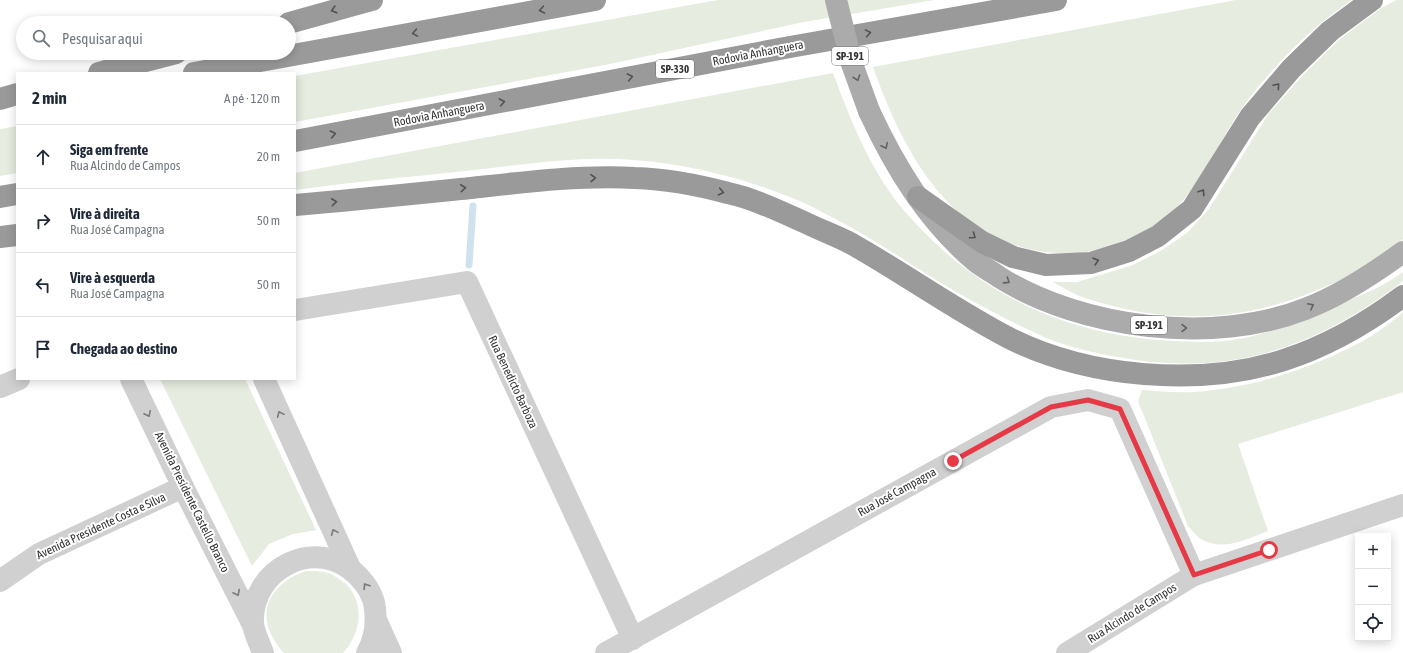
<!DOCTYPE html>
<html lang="pt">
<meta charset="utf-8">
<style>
body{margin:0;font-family:"Asap Condensed",sans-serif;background:#f2f2f3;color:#1f2937}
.controls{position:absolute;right:12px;bottom:12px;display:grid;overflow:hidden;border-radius:0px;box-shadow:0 2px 10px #0003}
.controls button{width:36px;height:36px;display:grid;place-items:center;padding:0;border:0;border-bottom:1px solid #e0e1e3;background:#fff;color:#1f2937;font:20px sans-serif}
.stop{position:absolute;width:12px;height:12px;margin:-9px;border:3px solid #e63946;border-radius:50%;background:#fff}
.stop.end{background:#e63946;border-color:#fff;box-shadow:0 1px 4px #0008}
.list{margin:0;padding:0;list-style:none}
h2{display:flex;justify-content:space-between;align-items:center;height:52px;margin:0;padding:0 16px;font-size:17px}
h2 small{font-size:13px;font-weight:400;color:#747a83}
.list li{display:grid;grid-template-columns:26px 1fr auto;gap:12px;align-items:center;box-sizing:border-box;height:64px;padding:0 16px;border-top:1px solid #e0e1e3}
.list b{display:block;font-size:15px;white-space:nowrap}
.list p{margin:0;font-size:13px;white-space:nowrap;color:#747a83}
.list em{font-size:13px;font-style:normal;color:#747a83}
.icon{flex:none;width:22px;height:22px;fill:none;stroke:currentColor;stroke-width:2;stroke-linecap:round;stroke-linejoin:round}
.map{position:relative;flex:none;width:1403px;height:653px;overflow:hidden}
.search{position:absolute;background:#fff;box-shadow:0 2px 10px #0003;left:16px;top:16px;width:280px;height:44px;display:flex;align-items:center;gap:10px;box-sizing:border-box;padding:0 14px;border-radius:22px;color:#747a83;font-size:15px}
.panel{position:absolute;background:#fff;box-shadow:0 2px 10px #0003;left:16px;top:72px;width:280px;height:308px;border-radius:0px}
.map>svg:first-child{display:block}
.green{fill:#e6ecdf}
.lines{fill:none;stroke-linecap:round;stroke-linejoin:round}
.stream{stroke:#cfe2ee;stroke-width:7}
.street{stroke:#d0d0d0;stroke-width:22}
.primary{stroke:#ababab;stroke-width:22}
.highway{stroke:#9a9a9a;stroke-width:22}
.primary-bridge{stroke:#ababab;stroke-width:22}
.oneway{stroke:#525252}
.oneway2{stroke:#636363}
.oneway3{stroke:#7a7a7a}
.route{stroke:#e63946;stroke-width:5}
.labels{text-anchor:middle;stroke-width:4;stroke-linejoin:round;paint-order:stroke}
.shield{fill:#fff;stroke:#707070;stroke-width:1}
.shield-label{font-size:11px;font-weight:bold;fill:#333}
.street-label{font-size:12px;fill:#333;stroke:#fff}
</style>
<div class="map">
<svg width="1403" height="653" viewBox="0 0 1403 653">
<rect width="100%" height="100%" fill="#fff"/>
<g class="green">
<polygon points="718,0 934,0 804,22 610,64 295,122 295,76"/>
<path d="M 1236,0 L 1352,0 C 1310,28 1272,67 1242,108 C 1219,141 1204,180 1176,208 C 1151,232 1120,246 1087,252 C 1068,255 1048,253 1029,249 C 943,230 900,143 873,67 Z"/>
<path d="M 1396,0 L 1403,0 L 1403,239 C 1391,248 1379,258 1366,266 C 1351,276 1332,284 1315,291 C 1238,323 1163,324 1085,298 C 1073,294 1063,287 1052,282 L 1077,282 L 1133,265 L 1162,250 L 1187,233 L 1209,209 L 1269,113 L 1304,74 L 1340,39 L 1380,9 Z"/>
<path d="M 833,73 C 849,116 865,157 891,194 C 903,211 919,227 934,242 C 1001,305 1080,336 1172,341 C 1194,342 1217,343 1239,339 C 1266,334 1291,324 1316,313 C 1345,301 1378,291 1403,272 L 1403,281 C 1318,347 1230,377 1123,358 C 1100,354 1076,349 1054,341 C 1027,330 1000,316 974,302 C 923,274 875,238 822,212 C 794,197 764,187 734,178 C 688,165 636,157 588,159 C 547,160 506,167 465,171 C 408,177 352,182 295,190 L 295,173 Z"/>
<polygon points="17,126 17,173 0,176 0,129"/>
<path d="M 1403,312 L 1403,392 L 1238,444 L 1268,531 C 1247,539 1223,552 1201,539 C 1196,536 1192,530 1188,526 L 1138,401 L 1142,390 C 1159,391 1177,393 1194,392 C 1254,388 1316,367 1368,338 C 1381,331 1392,321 1403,312 Z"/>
<polygon points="160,379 245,379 316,530 293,534 269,544 252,566"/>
<path d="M 306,571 C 317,571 327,571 336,577 C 366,593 364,631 343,653 L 284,653 C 253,620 265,585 306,571 Z"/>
</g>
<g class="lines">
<polyline class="stream" points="469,265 473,206"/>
<g class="street">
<polyline points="295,310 467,282 633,639"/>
<polyline points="131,379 183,487 253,625"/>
<polyline points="264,379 350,568"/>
<polyline points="0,387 19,379"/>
<polyline points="0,581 39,554 183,487"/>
<polyline points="377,622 391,653"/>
<path d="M 263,653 C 260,644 254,633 253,624 C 250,568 317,535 357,575 C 367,585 374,596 375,609 C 377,626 375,639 367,653"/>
<polyline points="606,653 1051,407 1088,400 1120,409 1194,575"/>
<polyline points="1067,653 1194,575 1403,505"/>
</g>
<path class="primary" d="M 869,111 C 895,167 927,220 975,261 C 982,267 991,271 999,277 C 1082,329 1214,345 1305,309 C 1340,296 1373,274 1403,252"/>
<g class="highway">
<polyline points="289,23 372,0"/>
<polyline points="99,73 176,53"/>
<polyline points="194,73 595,0"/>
<polyline points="0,99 17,94"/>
<polyline points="295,141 790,47 1056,0"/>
<polyline points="0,197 17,194"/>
<polyline points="918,197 982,242 1013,257 1046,265 1091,263 1129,251 1158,236 1192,209 1250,117 1291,69 1330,31 1372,0"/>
<path d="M 295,205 C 354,200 412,194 471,188 C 525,182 580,175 635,178 C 666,179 698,185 728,193 C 755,199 779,211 804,222 C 820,230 837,236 852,244 C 905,274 955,310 1009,338 C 1089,378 1199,387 1284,360 C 1327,346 1367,323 1403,296"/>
<polyline points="0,237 17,235"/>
</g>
<polyline class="primary-bridge" points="836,0 852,64 869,111"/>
</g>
<defs><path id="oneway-chevron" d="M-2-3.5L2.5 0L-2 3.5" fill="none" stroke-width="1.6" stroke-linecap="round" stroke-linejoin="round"/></defs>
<g class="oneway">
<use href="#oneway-chevron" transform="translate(334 10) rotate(164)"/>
<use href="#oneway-chevron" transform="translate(542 10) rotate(170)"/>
<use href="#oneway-chevron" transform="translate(415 33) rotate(170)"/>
<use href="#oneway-chevron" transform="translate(868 33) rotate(-10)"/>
<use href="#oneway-chevron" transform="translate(630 77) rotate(-11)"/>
<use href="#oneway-chevron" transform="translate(1277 86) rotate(-50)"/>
<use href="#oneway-chevron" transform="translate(502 102) rotate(-11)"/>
<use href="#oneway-chevron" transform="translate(333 134) rotate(-11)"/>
<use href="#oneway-chevron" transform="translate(593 178) rotate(-2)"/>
<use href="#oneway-chevron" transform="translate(463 188) rotate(-6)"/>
<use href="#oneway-chevron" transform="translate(721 192) rotate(12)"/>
<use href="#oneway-chevron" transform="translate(1202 192) rotate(-57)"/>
<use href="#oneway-chevron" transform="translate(334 202) rotate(-6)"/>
<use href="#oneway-chevron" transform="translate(973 236) rotate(35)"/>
<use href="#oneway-chevron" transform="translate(1096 261) rotate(-16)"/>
</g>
<g class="oneway2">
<use href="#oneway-chevron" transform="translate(857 78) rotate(71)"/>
<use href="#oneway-chevron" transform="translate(885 146) rotate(64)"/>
<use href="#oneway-chevron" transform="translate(1007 281) rotate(33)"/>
<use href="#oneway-chevron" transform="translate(1311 306) rotate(-26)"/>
<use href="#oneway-chevron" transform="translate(1184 328)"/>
</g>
<g class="oneway3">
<use href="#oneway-chevron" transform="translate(148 414) rotate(64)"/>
<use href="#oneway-chevron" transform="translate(280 414) rotate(-114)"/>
<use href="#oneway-chevron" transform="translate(334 532) rotate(-114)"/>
<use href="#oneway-chevron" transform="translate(366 586) rotate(-122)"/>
<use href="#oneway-chevron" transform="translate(237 593) rotate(63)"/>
</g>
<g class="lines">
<polyline class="route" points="953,461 1051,407 1088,400 1120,409 1194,575 1269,550"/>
</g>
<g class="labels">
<g class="shield">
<rect x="832" y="47" width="36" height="18" rx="3"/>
<rect x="656" y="60" width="38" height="18" rx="3"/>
<rect x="1131" y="316" width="36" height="18" rx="3"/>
</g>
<g class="shield-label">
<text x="850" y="60">SP-191</text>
<text x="675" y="73">SP-330</text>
<text x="1149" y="329">SP-191</text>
</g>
<g class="street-label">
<text transform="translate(758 53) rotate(-11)" y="4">Rodovia Anhanguera</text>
<text transform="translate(439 114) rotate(-11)" y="4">Rodovia Anhanguera</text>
<text transform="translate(513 382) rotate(65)" y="4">Rua Benedicto Barboza</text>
<text transform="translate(897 492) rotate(-29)" y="4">Rua José Campagna</text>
<text transform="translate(192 502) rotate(64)" y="4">Avenida Presidente Castello Branco</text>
<text transform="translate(101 526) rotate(-25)" y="4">Avenida Presidente Costa e Silva</text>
<text transform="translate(1132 613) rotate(-32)" y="4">Rua Alcindo de Campos</text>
</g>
</g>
</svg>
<div class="controls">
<button>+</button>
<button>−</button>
<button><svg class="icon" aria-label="locate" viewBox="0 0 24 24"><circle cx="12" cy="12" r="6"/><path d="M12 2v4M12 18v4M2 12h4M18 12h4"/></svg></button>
</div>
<div class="stop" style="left:1269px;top:550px"></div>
<div class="stop end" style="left:953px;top:461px"></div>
<div class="search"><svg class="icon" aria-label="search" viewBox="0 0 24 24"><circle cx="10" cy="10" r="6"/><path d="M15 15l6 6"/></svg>Pesquisar aqui</div>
<section class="panel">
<h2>2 min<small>A pé · 120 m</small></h2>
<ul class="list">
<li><svg class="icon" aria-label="ahead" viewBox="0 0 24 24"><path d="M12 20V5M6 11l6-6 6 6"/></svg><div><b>Siga em frente</b><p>Rua Alcindo de Campos</p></div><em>20 m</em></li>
<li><svg class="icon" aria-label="right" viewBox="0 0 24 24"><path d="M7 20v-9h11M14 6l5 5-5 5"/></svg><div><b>Vire à direita</b><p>Rua José Campagna</p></div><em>50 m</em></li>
<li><svg class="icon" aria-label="left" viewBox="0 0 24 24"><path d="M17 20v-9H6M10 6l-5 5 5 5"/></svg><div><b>Vire à esquerda</b><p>Rua José Campagna</p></div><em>50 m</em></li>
<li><svg class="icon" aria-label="arrive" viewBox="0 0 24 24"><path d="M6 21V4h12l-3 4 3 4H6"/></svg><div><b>Chegada ao destino</b></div></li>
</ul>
</section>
</div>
